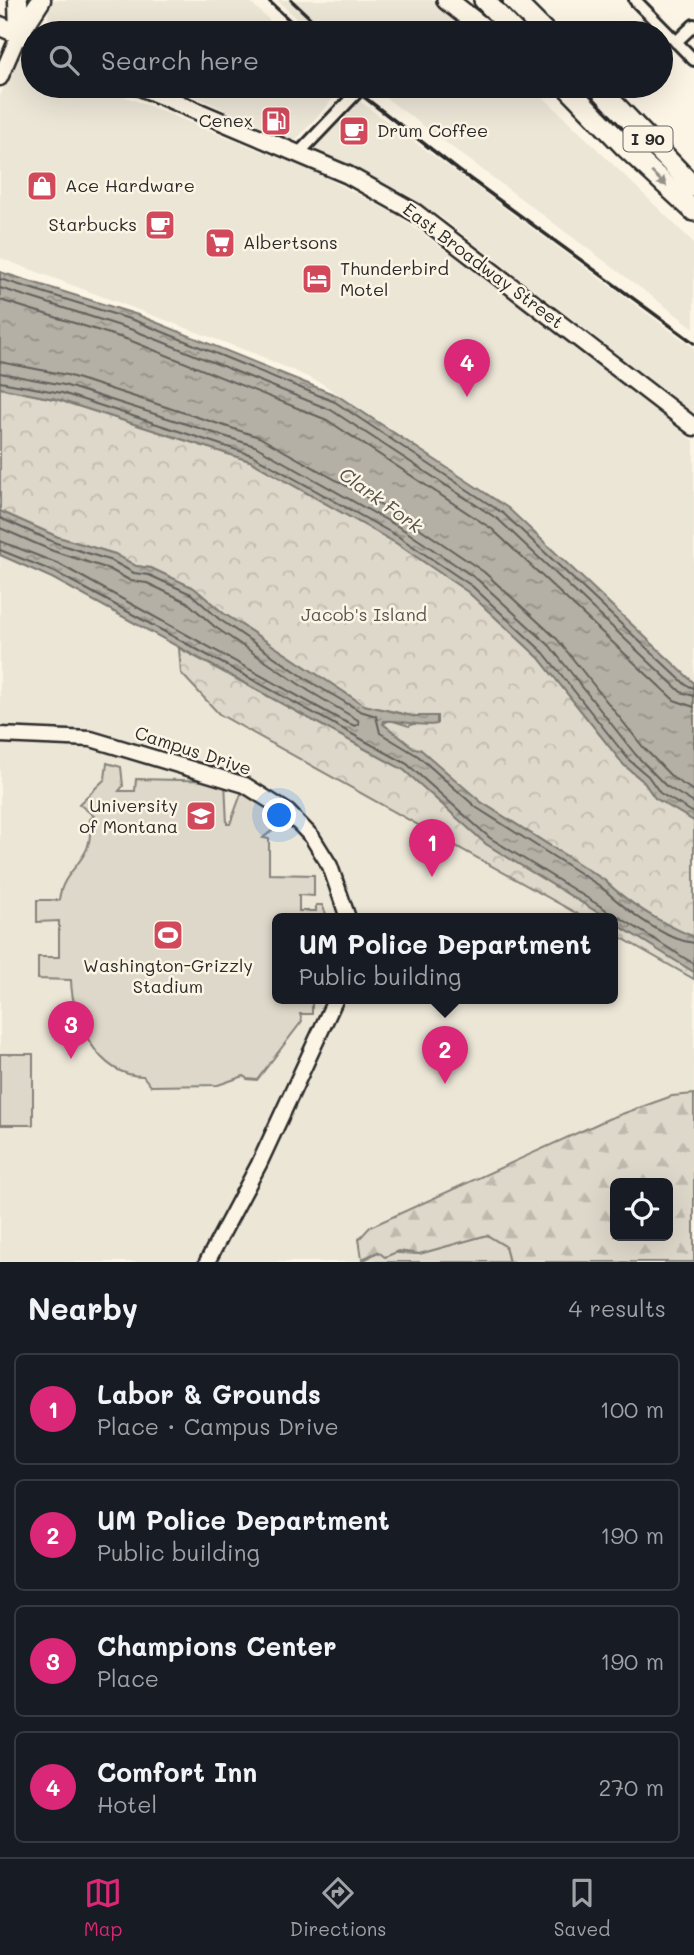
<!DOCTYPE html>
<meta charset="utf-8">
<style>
body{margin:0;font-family:Mali,sans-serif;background:#242831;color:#f1f3f6}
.controls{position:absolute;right:21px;bottom:21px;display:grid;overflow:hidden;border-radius:10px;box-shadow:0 7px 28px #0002}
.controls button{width:63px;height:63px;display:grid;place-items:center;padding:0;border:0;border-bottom:2px solid #363941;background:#171b24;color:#f1f3f6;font:35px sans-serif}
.you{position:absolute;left:280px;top:816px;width:24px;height:24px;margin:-18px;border:5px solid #fff;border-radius:50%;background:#1a73e8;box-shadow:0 0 0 10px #1a73e833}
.badge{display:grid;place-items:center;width:46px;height:46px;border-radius:50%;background:#db2777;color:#fff;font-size:23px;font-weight:700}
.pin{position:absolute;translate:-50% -58px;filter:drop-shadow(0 2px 4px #0008)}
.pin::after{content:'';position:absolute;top:37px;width:24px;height:21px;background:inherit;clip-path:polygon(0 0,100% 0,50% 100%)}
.popup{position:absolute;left:272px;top:913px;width:346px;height:91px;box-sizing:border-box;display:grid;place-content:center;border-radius:10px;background:#171b24;filter:drop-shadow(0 2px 5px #0005);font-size:23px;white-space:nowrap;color:#9ea1a6}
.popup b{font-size:26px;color:#f1f3f6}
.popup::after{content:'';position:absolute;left:50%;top:100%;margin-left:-14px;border:14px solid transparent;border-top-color:#171b24}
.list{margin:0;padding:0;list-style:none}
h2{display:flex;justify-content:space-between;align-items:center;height:91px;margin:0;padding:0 28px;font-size:30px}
h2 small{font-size:23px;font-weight:400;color:#9ea1a6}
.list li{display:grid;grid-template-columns:46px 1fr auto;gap:21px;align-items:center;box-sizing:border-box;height:112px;margin:0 14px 14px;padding:0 14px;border:2px solid #363941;border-radius:10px}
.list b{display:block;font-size:26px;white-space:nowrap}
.list p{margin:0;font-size:23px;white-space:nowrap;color:#9ea1a6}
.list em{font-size:23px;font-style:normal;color:#9ea1a6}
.icon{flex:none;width:38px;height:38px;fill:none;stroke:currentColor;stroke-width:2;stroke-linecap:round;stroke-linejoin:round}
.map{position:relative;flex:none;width:694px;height:1262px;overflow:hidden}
.search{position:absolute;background:#171b24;box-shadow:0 7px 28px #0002;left:21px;right:21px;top:21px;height:77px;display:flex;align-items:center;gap:18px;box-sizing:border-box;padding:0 24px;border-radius:38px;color:#9ea1a6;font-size:26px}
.sheet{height:595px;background:#171b24}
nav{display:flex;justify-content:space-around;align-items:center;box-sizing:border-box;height:98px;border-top:2px solid #363941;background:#171b24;font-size:19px;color:#9ea1a6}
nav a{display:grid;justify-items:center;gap:4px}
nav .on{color:#db2777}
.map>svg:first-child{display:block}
.built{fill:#ece6d7;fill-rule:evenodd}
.green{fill:#ded8ca;stroke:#84827a;stroke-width:2}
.forest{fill:url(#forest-firs);stroke:#84827a;stroke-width:2;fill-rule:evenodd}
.park{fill:url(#park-crowns);stroke:#84827a;stroke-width:2}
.water{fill:url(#water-ripples);stroke:#7d7b74;stroke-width:2}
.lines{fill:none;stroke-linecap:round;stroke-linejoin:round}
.shore{stroke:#62605c;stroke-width:2}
.minor-casing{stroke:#2b2b2b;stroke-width:16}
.tertiary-casing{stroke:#2b2b2b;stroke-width:19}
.secondary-casing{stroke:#2b2b2b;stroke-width:21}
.trunk-casing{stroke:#2b2b2b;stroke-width:23}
.motorway-casing{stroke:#2b2b2b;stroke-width:24}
.minor{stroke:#fcf5e5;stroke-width:10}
.tertiary{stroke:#fcf5e5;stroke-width:14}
.secondary{stroke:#fcf5e5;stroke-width:16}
.trunk{stroke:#fcf5e5;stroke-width:18}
.motorway{stroke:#fcf5e5;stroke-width:19}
.rail{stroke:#2b2b2b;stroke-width:3.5}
.oneway{fill:#949088}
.labels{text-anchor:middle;stroke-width:5;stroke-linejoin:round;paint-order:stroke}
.shield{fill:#fcf5e5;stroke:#6a6863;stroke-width:2}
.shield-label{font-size:16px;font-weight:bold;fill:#2b2b2b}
.poi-label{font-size:18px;fill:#2b2b2b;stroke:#fcf5e5;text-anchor:start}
.street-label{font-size:18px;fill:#2b2b2b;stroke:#fcf5e5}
.park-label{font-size:18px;fill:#585653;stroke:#fcf5e5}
.water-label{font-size:19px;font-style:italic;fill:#545350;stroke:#fcf5e5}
</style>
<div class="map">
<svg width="694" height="1262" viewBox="0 0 694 1262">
<defs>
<pattern id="forest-firs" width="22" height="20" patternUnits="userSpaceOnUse" patternTransform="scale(1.75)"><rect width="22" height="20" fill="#ded8ca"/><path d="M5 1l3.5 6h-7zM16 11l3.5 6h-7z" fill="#bfbaae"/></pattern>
<pattern id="park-crowns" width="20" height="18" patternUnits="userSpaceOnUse" patternTransform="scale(1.75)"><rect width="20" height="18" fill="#ded8ca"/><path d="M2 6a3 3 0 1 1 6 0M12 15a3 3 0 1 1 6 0" fill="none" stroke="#bfbaae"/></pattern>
<pattern id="water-ripples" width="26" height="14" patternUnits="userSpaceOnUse" patternTransform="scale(1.75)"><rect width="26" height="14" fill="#b4b0a5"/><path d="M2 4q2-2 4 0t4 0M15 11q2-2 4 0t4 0" fill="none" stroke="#938f87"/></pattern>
</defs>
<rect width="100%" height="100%" fill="#fcf5e5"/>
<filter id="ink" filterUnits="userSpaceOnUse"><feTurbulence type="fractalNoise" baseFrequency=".0143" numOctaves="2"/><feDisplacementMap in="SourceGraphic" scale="14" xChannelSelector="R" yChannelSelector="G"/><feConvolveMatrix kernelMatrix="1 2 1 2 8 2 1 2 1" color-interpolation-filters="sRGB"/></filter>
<g filter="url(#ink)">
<g class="built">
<polygon points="53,0 248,0 283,33 57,33 48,24 48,13"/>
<polygon points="277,0 436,0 475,33 312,33"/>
<polygon points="16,57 33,59 33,86 99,86 319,174 397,215 537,317 694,441 694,683 508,508 321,383 258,355 0,258 0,96"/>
<polygon points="172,86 338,86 342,89 295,141"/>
<polygon points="370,86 532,86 694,243 694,328"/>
<polygon points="358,100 694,348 694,414 442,218 404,193 310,148"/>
<path d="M 0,555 L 52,578 L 179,648 L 181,673 L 219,714 L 585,918 L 277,918 L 277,998 L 613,998 L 613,933 L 694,979 L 694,1262 L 0,1262 ZM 615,1183 L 668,1183 L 668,1236 L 615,1236 Z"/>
</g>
<g class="green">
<path d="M 107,763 L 121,767 L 123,786 L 119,791 L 135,791 L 136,779 L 225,781 L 227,824 L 230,824 L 244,786 L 285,820 L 263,838 L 269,839 L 269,874 L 314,875 L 314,896 L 299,895 L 299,911 L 316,911 L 316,905 L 322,905 L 328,918 L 277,918 L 277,998 L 312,998 L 312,1014 L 300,1014 L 302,1021 L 257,1080 L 247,1079 L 244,1076 L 218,1085 L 151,1086 L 143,1076 C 97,1076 72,1019 71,980 L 38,979 L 38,957 L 59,957 L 59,921 L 37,922 L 37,900 L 59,900 C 63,865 97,862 89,820 L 94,816 L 79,804 L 105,779 Z"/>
<rect x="0" y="1054" width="33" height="71"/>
<polygon points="487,1235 505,1246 509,1262 361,1262 378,1252 419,1254"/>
</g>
<path class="forest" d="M 694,1094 L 694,1262 L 509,1262 L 505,1246 L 487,1235 L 419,1254 L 399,1251 L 385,1257 L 378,1252 L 362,1259 L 359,1239 L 370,1227 L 608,1119 L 672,1096 ZM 615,1183 L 668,1183 L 668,1236 L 615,1236 Z"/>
<g class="park">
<path d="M 0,388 L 59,400 L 250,461 L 396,543 L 468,592 L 539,658 L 624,765 L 643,781 L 655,798 L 694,821 L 694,937 C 661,925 630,904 604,880 L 481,802 L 383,724 L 390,720 L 409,726 L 430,717 L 412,716 L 363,705 L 223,613 L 194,588 L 151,568 L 136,566 L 115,554 L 58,537 L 0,511 Z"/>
<polygon points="179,648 404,770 486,844 607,918 585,918 219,714 181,673"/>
<polygon points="613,922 694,972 694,979 613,933"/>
</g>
<g class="water">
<polygon points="0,272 138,315 338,396 508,508 694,683 694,821 655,798 643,781 624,765 539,658 468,592 396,543 250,461 59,400 0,388"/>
<path d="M 0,511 L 58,537 L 115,554 L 136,566 L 151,568 L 194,588 L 223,613 L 364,705 L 412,716 L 437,716 L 437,724 C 416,728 403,719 384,721 L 383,724 L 414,748 L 420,749 L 481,802 L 604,880 C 630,905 661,923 694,937 L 694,972 L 613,922 L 613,918 L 607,918 L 486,844 L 404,770 L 52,578 L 0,555 Z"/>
</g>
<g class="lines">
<g class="shore">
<polyline points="0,279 136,321 335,402 504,514 686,685 694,688"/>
<polyline points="0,288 133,330 331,410 499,520 681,692 694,696"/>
<polyline points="0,300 129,340 327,420 492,529 674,700 694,707"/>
<polyline points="0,362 67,375 259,437 409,521 484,572 557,639 643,747 673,778 694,791"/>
<polyline points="0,373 64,385 255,446 404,530 478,580 550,646 635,754 666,786 694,803"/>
<polyline points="0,382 62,393 252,455 399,537 472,586 544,653 629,760 648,776 660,793 694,813"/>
<path d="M 0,518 L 56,543 L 112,561 L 134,573 L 149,575 L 191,594 L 219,619 L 314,684 L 360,711 L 376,716 L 380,733 L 418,756 L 477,808 L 600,886 C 623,907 661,939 694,943"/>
<polyline points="0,528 53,551 109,569 131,581 147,583 187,602 215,627 309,691 358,720 359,724 355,726 341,720 59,564 0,541"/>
<polyline points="0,550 55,572 407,764 490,838 605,909 610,916 619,917 694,964"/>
</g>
<g class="minor-casing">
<g id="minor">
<polyline points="635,0 694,60"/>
<polyline points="406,33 409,29"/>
<polyline points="676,42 694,25"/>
<polyline points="298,154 363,86"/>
</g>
</g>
<g class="tertiary-casing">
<g id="tertiary">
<polyline points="0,78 19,34"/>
<polyline points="0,735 91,739 245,785 288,812 312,837 330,866 348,918"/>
<polyline points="207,1262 259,1164 336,998"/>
</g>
</g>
<g class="secondary-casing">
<g id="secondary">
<polyline points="19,34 33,41"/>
<polyline points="138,86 348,175 416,213 694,427"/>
</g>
</g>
<g class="trunk-casing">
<g id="trunk">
<polyline points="18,0 19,34"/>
<polyline points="0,26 19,34"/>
<polyline points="19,34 41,0"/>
</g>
</g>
<g class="motorway-casing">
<g id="motorway">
<polyline points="447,0 489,33"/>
<polyline points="484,0 516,33"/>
<polyline points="513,0 546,33"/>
<polyline points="566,86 624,146 694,211"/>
<polyline points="597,86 694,187"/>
</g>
</g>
<use href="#minor" class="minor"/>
<use href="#tertiary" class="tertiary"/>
<use href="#secondary" class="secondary"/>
<use href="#trunk" class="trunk"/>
<use href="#motorway" class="motorway"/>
<g class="rail">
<polyline points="268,0 303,33"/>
<polyline points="291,0 326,33"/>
<polyline points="350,86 458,170 694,343"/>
</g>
</g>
<defs><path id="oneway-solid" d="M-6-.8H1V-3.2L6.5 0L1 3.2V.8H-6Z" transform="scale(1.75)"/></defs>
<use class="oneway" href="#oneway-solid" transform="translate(659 179) rotate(43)"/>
</g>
<defs>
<g id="fuel-square" transform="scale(1.575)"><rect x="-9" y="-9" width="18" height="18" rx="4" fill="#d1495b" stroke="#fcf5e5"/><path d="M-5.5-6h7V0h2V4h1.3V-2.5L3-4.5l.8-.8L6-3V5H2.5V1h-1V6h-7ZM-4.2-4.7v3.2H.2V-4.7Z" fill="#fff"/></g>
<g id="cafe-square" transform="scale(1.575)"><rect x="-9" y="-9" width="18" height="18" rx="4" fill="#d1495b" stroke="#fcf5e5"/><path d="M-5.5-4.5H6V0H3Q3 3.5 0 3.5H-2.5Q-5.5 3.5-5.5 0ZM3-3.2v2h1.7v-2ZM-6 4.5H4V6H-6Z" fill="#fff"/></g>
<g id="shop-square" transform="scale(1.575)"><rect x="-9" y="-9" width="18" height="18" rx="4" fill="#d1495b" stroke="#fcf5e5"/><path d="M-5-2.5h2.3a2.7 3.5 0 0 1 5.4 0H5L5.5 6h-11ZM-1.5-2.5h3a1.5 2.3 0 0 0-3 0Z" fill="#fff"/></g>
<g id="supermarket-square" transform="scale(1.575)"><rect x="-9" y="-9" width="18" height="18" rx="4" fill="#d1495b" stroke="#fcf5e5"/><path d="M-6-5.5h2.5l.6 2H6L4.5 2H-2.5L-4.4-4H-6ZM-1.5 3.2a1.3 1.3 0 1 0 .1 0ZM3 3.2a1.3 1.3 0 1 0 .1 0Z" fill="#fff"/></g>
<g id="hotel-square" transform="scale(1.575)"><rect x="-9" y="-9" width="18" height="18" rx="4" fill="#d1495b" stroke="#fcf5e5"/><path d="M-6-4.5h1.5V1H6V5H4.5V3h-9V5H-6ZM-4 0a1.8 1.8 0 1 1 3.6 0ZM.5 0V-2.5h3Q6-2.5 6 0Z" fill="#fff"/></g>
<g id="university-square" transform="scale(1.575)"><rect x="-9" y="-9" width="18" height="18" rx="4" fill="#d1495b" stroke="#fcf5e5"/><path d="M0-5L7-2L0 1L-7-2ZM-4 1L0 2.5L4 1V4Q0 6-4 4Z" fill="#fff"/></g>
<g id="stadium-square" transform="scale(1.575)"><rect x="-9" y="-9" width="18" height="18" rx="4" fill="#d1495b" stroke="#fcf5e5"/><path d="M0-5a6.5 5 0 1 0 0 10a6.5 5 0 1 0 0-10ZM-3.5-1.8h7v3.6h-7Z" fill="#fff"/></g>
</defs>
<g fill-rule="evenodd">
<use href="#fuel-square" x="276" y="121"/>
<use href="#cafe-square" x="354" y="131"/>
<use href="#shop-square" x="42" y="186"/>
<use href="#cafe-square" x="160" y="225"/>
<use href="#supermarket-square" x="220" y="243"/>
<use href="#hotel-square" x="317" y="279"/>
<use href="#university-square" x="201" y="816"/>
<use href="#stadium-square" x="168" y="935"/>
</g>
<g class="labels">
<rect class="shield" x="623.5" y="126.5" width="49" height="25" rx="5"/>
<g class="shield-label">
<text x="648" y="145">I 90</text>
</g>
<g class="poi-label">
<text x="253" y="127" text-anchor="end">Cenex</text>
<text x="377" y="137">Drum Coffee</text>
<text x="65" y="192">Ace Hardware</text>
<text x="137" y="231" text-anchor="end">Starbucks</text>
<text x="243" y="249">Albertsons</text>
<text x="340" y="275">Thunderbird<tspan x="340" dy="21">Motel</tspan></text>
<text x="178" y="812" text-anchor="end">University<tspan x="178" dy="21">of Montana</tspan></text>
<text x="168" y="972" text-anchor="middle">Washington-Grizzly<tspan x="168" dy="21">Stadium</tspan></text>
</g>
<g class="street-label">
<text transform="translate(483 266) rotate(37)" y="6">East Broadway Street</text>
<text transform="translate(193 751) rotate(18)" y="6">Campus Drive</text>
</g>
<g class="park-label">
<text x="364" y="621">Jacob's Island</text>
</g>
<g class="water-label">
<text transform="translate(381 500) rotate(36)" y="7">Clark Fork</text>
</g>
</g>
</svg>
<div class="controls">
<button><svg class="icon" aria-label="locate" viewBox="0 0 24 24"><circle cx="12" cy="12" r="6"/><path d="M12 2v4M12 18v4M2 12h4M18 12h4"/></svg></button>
</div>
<div class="you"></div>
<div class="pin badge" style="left:432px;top:877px">1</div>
<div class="pin badge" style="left:445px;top:1084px">2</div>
<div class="popup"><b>UM Police Department</b>Public building</div>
<div class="pin badge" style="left:71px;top:1059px">3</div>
<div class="pin badge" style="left:467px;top:397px">4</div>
<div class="search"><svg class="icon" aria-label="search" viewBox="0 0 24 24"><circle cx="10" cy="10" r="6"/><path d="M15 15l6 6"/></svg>Search here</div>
</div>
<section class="sheet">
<h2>Nearby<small>4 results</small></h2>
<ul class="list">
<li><span class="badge">1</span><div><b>Labor &amp; Grounds</b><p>Place · Campus Drive</p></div><em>100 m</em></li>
<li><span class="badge">2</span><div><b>UM Police Department</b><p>Public building</p></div><em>190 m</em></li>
<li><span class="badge">3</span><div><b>Champions Center</b><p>Place</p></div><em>190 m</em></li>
<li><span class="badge">4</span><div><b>Comfort Inn</b><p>Hotel</p></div><em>270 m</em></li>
</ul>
</section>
<nav>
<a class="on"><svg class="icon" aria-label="map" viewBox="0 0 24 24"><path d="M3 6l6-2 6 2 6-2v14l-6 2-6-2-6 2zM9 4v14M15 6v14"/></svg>Map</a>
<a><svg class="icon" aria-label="directions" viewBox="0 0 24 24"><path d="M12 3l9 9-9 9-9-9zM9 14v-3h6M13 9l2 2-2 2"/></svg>Directions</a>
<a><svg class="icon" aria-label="saved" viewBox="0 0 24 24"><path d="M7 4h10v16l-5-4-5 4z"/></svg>Saved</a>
</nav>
